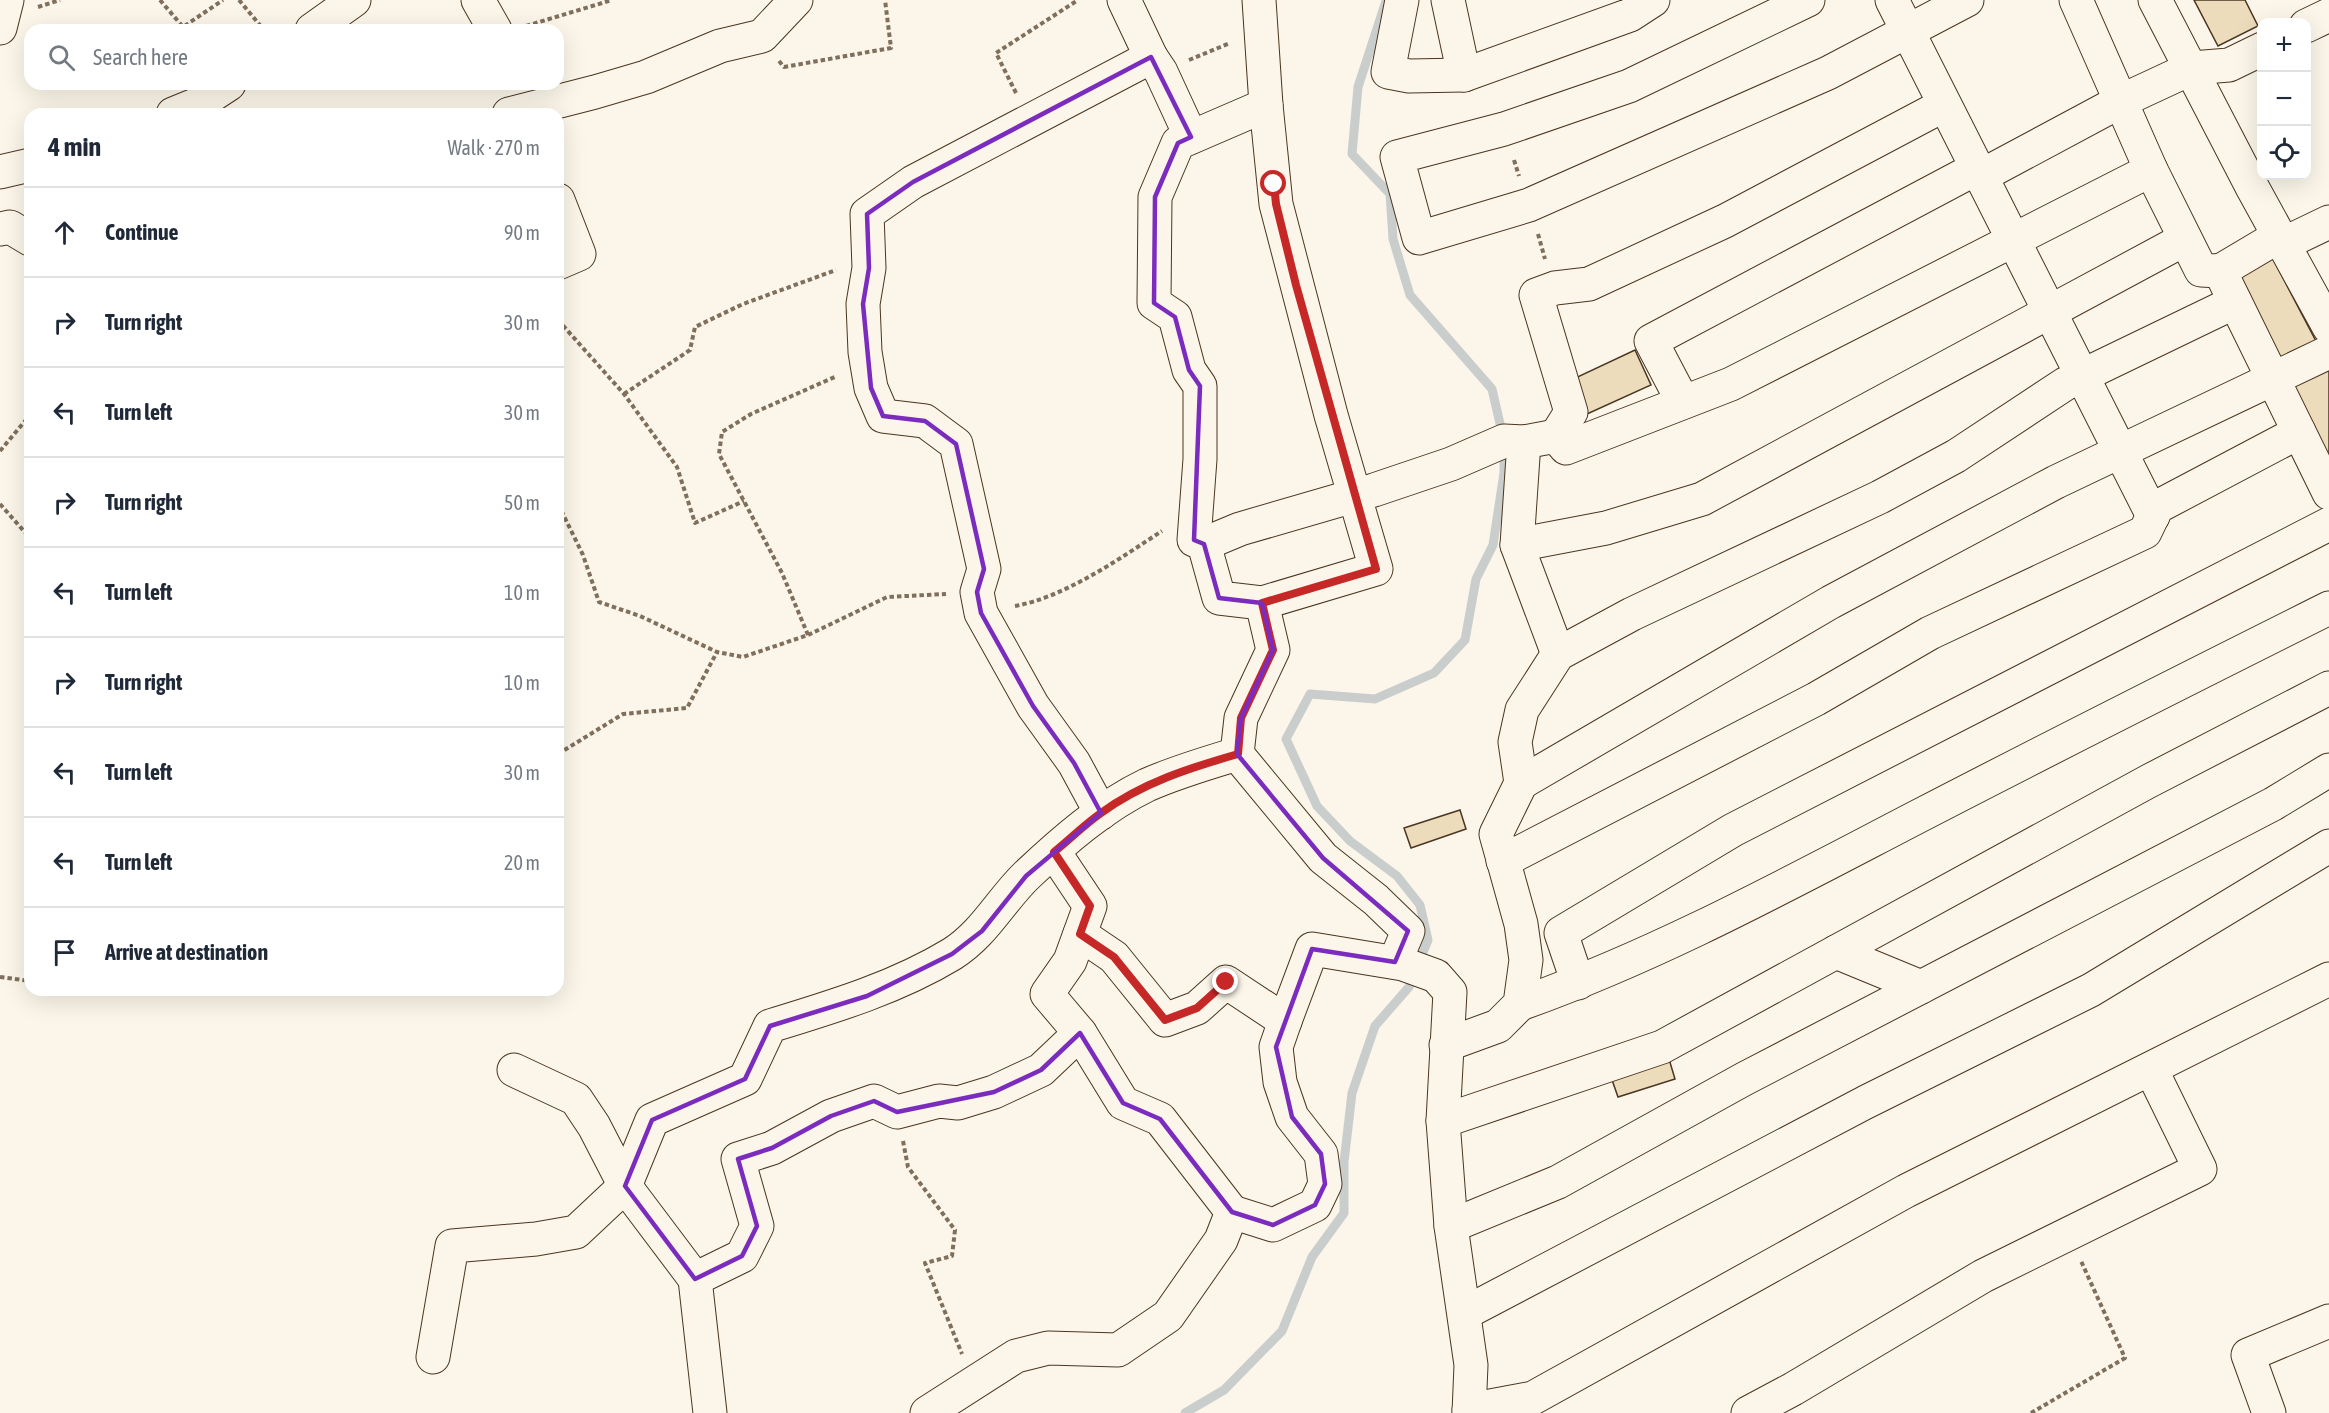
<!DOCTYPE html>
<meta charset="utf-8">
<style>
body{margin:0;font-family:"Asap Condensed",sans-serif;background:#f2f2f3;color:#1f2937}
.controls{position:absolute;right:18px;top:18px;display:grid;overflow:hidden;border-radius:12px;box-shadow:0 6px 24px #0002}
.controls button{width:54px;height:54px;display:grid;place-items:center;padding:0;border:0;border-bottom:2px solid #e0e1e3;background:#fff;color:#1f2937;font:30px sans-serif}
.stop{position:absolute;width:18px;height:18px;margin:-14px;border:4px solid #c62828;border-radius:50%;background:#fff}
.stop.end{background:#c62828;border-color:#fff;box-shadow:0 2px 6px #0008}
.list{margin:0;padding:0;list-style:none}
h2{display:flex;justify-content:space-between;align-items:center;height:78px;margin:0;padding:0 24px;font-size:26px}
h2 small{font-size:20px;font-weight:400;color:#747a83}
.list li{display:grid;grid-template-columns:39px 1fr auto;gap:18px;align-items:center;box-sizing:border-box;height:90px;padding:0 24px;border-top:2px solid #e0e1e3}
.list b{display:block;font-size:22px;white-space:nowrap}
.list em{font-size:20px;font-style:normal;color:#747a83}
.icon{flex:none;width:33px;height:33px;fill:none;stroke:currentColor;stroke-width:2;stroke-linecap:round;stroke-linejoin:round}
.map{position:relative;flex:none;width:2329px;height:1413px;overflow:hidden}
.search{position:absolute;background:#fff;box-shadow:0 6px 24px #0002;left:24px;top:24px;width:540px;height:66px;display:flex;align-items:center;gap:15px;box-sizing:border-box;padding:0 21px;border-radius:18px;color:#747a83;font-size:22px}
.panel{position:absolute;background:#fff;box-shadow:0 6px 24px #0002;left:24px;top:108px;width:540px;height:888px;border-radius:18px}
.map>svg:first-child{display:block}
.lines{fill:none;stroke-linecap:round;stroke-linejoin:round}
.stream{stroke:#c9cecd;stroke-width:9}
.building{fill:#ecdcbc;stroke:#4a3520;stroke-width:1.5}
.minor-casing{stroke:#4a3520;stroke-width:35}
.path{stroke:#7f6f5c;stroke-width:4;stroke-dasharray:4.5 3;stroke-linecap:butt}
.minor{stroke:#fbf6e9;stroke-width:33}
.route{stroke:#c62828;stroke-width:8}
.marked{fill:none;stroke:#7b2cbf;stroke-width:4.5;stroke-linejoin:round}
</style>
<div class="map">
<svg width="2329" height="1413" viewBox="0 0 2329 1413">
<rect width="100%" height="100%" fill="#fbf6e9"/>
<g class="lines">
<polyline class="stream" points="1185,1413 1224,1390 1282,1331 1312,1257 1344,1213 1344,1162 1352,1093 1375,1026 1409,987 1428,940 1420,905 1397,876 1350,841 1317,806 1286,739 1310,694 1375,699 1434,673 1465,640 1476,579 1493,545 1504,473 1504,441 1492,389 1410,295 1393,239 1390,194 1352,154 1358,87 1386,1"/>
</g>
<g class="building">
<polygon points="2194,0 2245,0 2258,26 2218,46"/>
<polygon points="2272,257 2318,345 2278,366 2232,277"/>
<polygon points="1635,350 1651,385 1587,414 1571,380"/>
<polygon points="2329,363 2329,466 2288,381"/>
<polygon points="1460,810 1466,829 1411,848 1404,828"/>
<polygon points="1669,1059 1675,1079 1618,1097 1611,1077"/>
</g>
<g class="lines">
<g class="minor-casing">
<g id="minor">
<polyline points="478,0 495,30"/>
<polyline points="1124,0 1151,57"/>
<polyline points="1259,0 1266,105 1276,204 1331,415 1376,569 1262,603"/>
<polyline points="1402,0 1388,72 1409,76 1464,75 1630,15 1653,0"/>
<polyline points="1448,0 1464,75"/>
<polyline points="1808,0 1629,86 1504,129 1397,157 1419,238 1529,205 1828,73 1967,0"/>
<polyline points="1892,0 2153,516"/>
<polyline points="2076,0 2151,170 2201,270 2220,271"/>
<polyline points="2155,0 2251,185 2329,327"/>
<polyline points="2306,26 2329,15"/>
<polyline points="0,28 7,0"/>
<polyline points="312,30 354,0"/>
<polyline points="1266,105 1178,143 1155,197 1154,303 1175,317 1189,370 1200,386 1200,459 1194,540 1204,544 1219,598 1262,603 1273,650 1241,718 1237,754 1323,858 1376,900 1408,931 1395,962"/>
<polyline points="173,114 200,103 229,84"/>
<polyline points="509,114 595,92 646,77 720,46 762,36 796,0"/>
<polyline points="0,172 30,165"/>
<polyline points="1981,176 2121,101 2192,68 2229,65 2262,49"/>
<polyline points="558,200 579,254 558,263"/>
<polyline points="0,229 10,227 30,239"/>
<polyline points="2279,236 2220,271 2329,493"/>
<polyline points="2283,244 2329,222"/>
<polyline points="1683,402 1651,341 1977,168"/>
<polyline points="1556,436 1571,412 1536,295 1555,288 1589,284 1725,221 1944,105"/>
<polyline points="1524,442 1517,545 1558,654"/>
<polyline points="1204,544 1240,529 1374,490 1451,464 1504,441 1524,442 1556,436 1566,448 1731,384 2151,170"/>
<polyline points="1517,545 1606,528 1702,499 2185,239"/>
<polyline points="1521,783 1831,602 2056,482 2329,352"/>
<polyline points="1101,813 1074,763 1033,706 981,613 977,592 984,569 956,444 925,421 883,416 871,388 865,352 863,304 869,268 867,214 913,182 1151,57 1161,72 1191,137"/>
<polyline points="1054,852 1090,906 1070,961 1047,994 1080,1033 1123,1103 1160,1119 1232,1212"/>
<polyline points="1503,861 1816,699 1930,633 2145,532 2157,507 2299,432"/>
<polyline points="1836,952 1921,987"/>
<polyline points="1578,983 1561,933 1733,830 2329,524"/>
<path d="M 1520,1004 C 1658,955 1788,884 1917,817 C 2054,746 2191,677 2329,608"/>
<polyline points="1285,1021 1312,949 1403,964 1436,976 1450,992 1443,1121 1451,1226 1471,1365 1469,1413"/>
<polyline points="1446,1045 1498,1026 1520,1004 1526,960 1521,924 1496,834 1521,783 1515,742 1522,710 1558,654 1632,614 1880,497 1956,456 2065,384 2235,302"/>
<polyline points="514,1070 576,1099 594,1126 625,1186 695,1279 710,1413"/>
<polyline points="1443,1121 1662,1047 2149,781 2329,688"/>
<polyline points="1451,1226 1558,1182 1744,1079 2273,804 2329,770"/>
<polyline points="695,1279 742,1256 757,1226 738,1159 772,1148 831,1116 874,1101 897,1112 939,1101 958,1103 994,1092 1041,1070 1080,1033"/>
<polyline points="1465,1313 1866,1102 2091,990 2329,846"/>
<path d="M 433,1357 L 452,1246 L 536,1239 L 576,1232 L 625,1186 L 652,1120 L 745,1079 L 770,1026 C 832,1007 896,988 952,954 C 985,933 1000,901 1027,875 C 1062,842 1103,806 1147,785 C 1176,772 1207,763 1237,754"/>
<polyline points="1469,1410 1533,1398 1906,1191 2329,979"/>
<polyline points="927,1413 1016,1356 1048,1348 1118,1350 1168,1316 1221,1240 1232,1212 1273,1225 1315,1205 1325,1184 1321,1154 1292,1117 1280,1082 1276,1047 1285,1021 1226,982 1197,1008 1165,1020 1114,957 1080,934"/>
<polyline points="1748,1413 1793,1389 1983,1276 2200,1169 2151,1069"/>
<polyline points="2269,1413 2248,1355 2329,1321"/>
</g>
</g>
<g class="path">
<polyline points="160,0 183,27 223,0"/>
<polyline points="239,0 264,30"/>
<polyline points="38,7 60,0"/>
<polyline points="526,26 612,0"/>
<polyline points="1189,60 1230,43"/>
<polyline points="779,61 784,67 891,48 885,0"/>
<polyline points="1016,93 996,53 1078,0"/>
<polyline points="1514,160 1519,176"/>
<polyline points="1538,234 1545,259"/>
<polyline points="558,320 624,394 677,467 695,523 744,501"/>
<polyline points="624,394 690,350 695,327 743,304 836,270"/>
<polyline points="0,451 30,415"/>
<polyline points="0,504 30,538"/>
<polyline points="558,504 583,555 599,602 640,616 717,652 743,657 808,635 887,597 946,594"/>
<path d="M 1015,606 C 1065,597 1119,559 1162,531"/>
<polyline points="808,635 782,573 719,454 722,432 751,414 837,376"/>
<polyline points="558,754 623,714 687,708 717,652"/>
<polyline points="0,977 30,981"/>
<polyline points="903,1141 908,1167 955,1230 952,1256 925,1263 962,1354"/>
<polyline points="2031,1413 2125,1358 2081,1261"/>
</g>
<use href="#minor" class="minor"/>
</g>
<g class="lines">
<path class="route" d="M 1226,982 L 1197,1008 L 1165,1020 L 1114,957 L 1080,934 L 1090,906 L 1054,852 C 1070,839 1084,825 1101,813 C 1142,783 1189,768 1238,754 L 1241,718 L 1273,650 L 1262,603 L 1376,569 L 1296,285 L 1276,204 L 1274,184"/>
</g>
<path class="marked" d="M 1151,57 L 1191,137 L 1178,143 L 1155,197 L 1154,303 L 1175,317 L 1189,370 L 1200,386 L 1194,540 L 1204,544 L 1219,598 L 1262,603 L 1273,650 L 1241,718 L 1237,754 L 1323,858 L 1408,931 L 1395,962 L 1312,949 L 1276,1047 L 1292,1117 L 1321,1154 L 1325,1184 L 1315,1205 L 1273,1225 L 1232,1212 L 1160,1119 L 1123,1103 L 1080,1033 L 1041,1070 L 994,1092 L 897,1112 L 874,1101 L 831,1116 L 772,1148 L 738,1159 L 757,1226 L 742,1256 L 695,1279 L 625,1186 L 652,1120 L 745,1079 L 770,1026 L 867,996 L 952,954 L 982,931 L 1026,876 L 1101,813 L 1074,763 L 1033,706 L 981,613 L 977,592 L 984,569 L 956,444 L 925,421 L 883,416 L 871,388 L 863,304 L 869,268 L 867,214 L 913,182 Z"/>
</svg>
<div class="controls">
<button>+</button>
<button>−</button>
<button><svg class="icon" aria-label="locate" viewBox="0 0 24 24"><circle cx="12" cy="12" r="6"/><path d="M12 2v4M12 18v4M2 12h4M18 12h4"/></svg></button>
</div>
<div class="stop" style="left:1274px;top:184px"></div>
<div class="stop end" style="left:1226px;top:982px"></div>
<div class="search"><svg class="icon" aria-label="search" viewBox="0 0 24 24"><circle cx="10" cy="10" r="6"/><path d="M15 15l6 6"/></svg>Search here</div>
<section class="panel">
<h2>4 min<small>Walk · 270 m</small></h2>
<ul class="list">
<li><svg class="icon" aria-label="ahead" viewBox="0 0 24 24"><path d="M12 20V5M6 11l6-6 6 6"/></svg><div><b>Continue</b></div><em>90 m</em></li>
<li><svg class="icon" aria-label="right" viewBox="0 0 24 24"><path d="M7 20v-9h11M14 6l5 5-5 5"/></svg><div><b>Turn right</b></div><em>30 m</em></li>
<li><svg class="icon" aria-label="left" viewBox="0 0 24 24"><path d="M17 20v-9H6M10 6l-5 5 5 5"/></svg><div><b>Turn left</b></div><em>30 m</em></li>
<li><svg class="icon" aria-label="right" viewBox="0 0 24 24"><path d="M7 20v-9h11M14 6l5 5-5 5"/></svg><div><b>Turn right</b></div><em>50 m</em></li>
<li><svg class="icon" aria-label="left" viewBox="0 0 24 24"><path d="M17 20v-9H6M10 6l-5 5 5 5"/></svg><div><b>Turn left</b></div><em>10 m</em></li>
<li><svg class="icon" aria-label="right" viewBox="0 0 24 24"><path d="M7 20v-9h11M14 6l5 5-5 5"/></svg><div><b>Turn right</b></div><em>10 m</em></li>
<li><svg class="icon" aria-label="left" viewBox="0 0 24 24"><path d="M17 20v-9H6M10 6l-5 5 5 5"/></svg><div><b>Turn left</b></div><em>30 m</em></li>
<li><svg class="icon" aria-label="left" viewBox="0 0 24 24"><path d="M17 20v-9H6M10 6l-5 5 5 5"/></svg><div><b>Turn left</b></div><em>20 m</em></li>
<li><svg class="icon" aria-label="arrive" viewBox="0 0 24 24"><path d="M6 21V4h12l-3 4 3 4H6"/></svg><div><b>Arrive at destination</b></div></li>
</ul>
</section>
</div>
